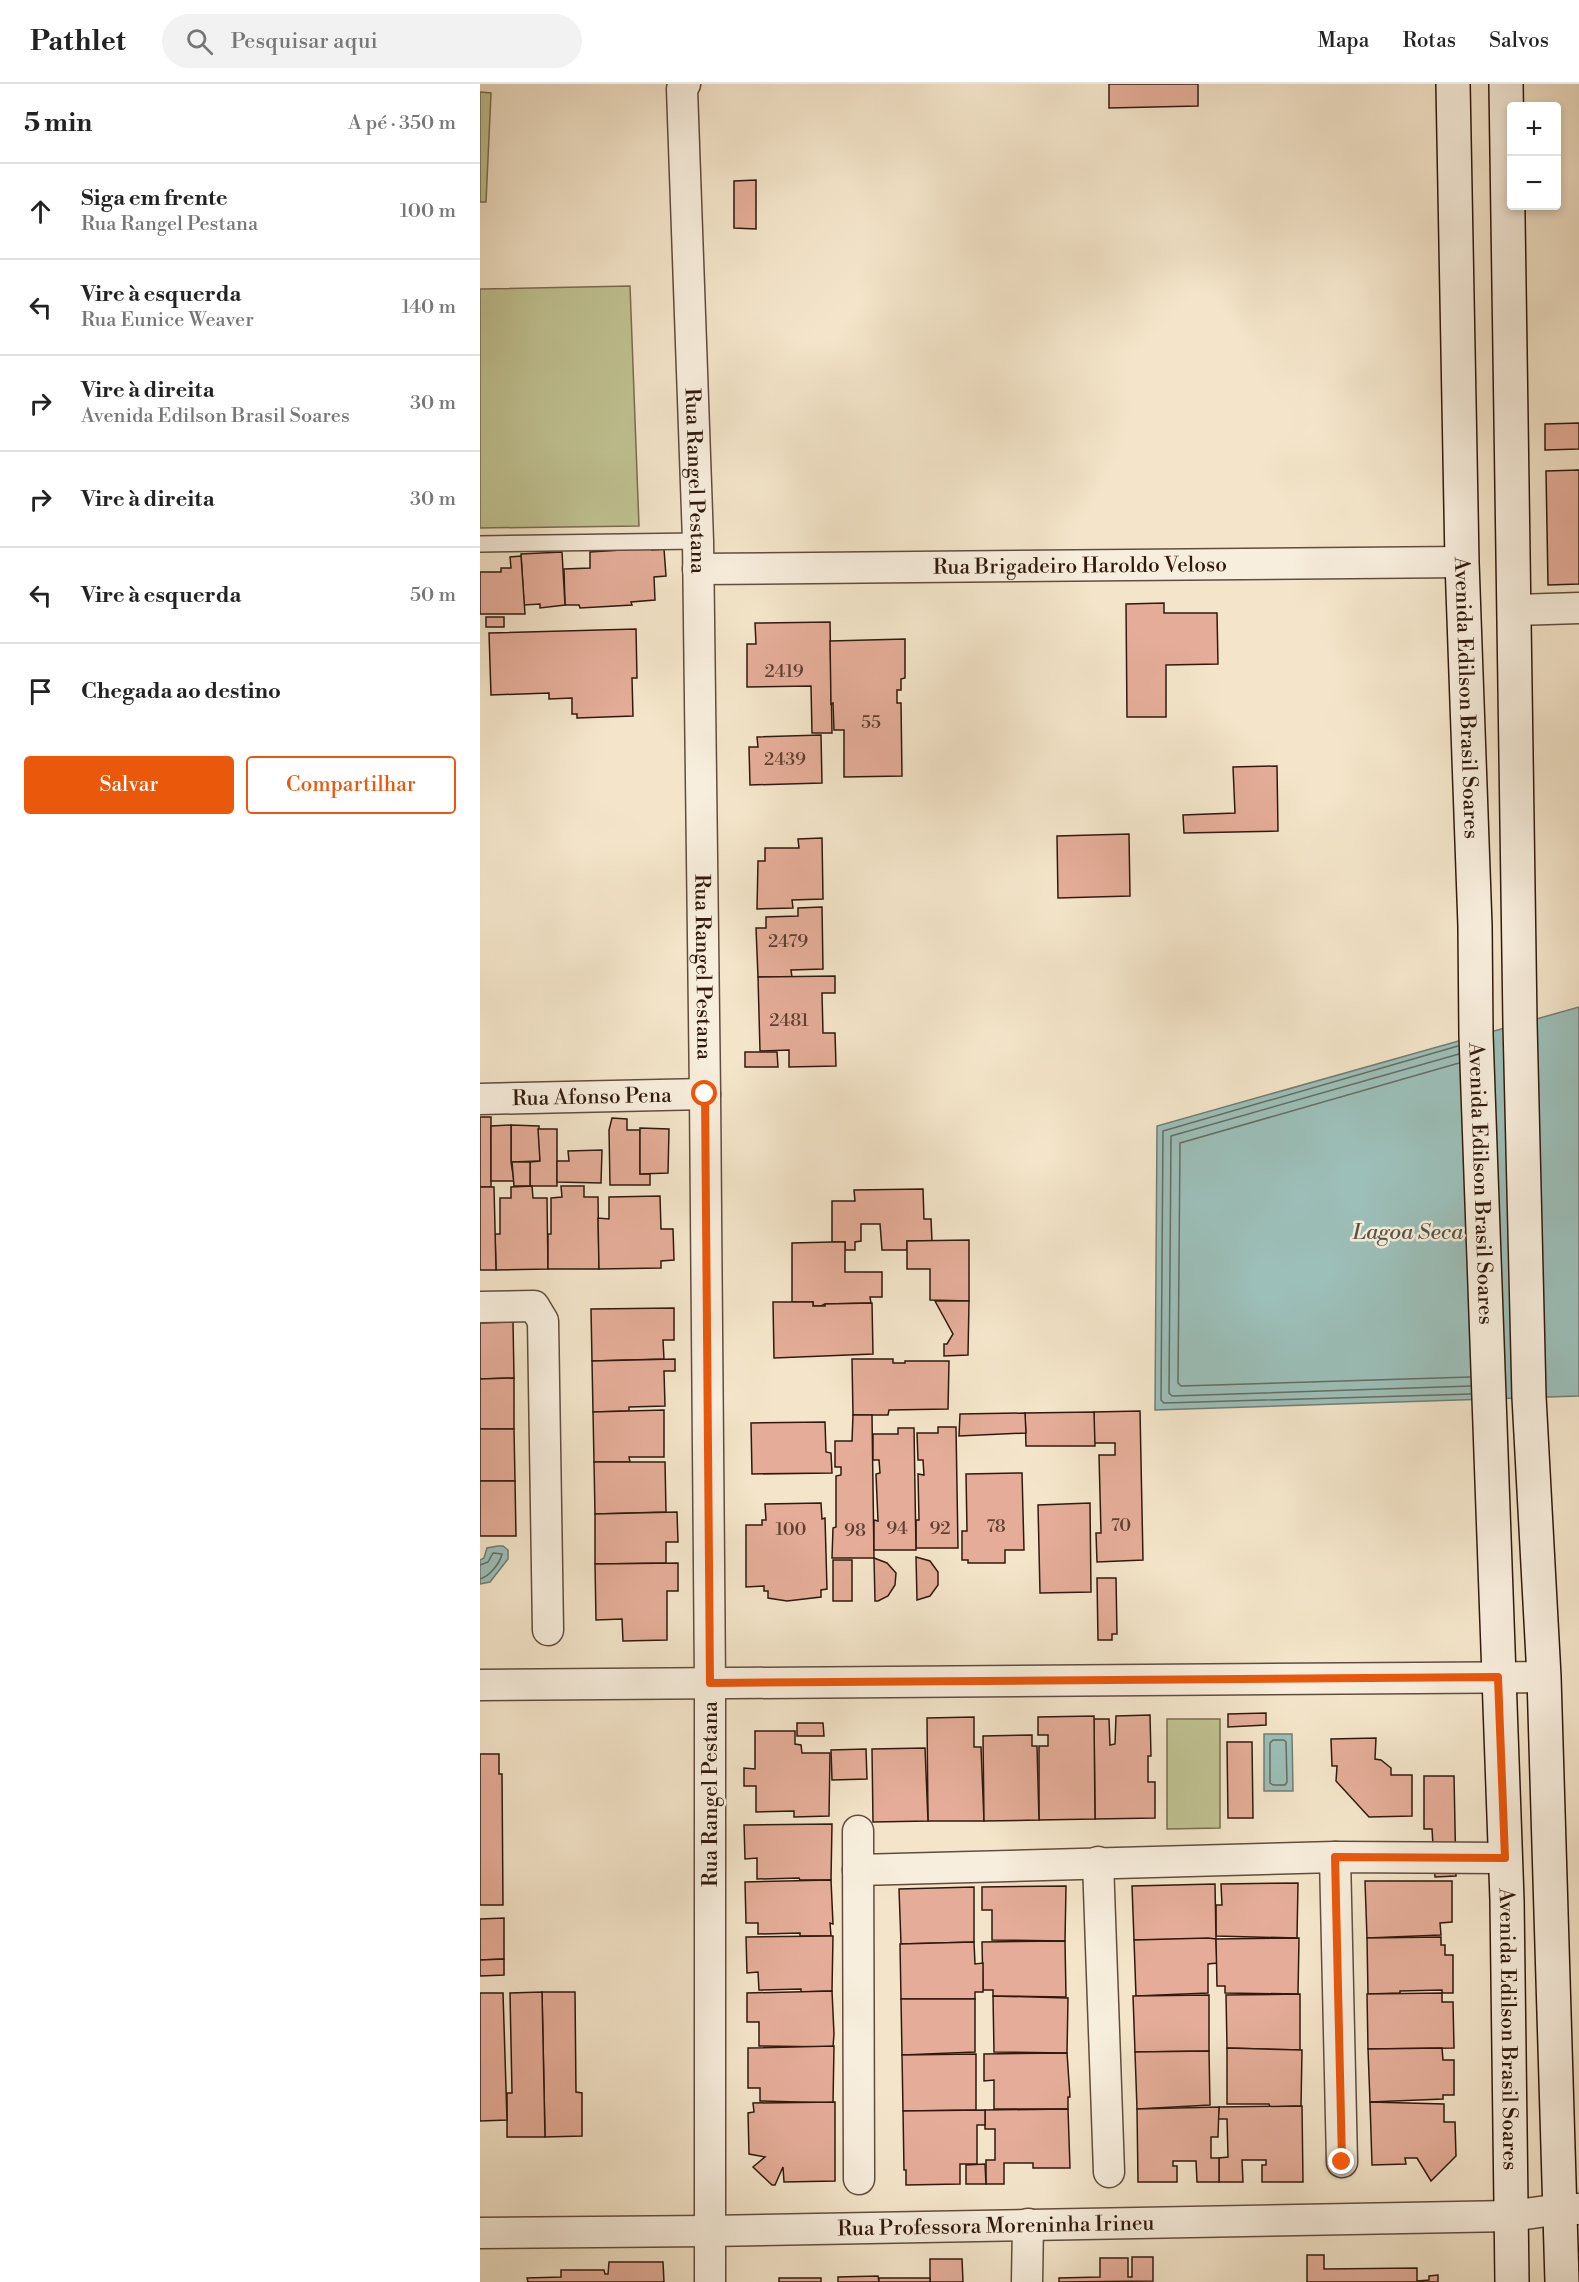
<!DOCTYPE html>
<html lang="pt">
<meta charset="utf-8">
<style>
body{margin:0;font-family:"Libre Bodoni",serif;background:#f2f2f2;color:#222}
.controls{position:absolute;right:18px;top:18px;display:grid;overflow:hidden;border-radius:6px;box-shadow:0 3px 9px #0003}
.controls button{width:54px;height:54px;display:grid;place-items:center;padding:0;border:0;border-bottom:2px solid #e0e0e0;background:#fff;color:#222;font:30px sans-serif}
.stop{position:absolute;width:18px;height:18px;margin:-14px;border:4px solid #ea580c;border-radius:50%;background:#fff}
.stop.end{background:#ea580c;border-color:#fff;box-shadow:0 2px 6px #0008}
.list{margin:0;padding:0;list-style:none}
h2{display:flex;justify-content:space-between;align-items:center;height:78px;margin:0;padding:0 24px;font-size:26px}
h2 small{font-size:20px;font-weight:400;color:#767676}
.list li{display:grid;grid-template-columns:39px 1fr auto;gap:18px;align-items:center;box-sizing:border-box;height:96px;padding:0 24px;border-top:2px solid #e0e0e0}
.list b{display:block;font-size:22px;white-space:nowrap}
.list p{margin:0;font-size:20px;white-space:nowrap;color:#767676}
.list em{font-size:20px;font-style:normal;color:#767676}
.actions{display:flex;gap:12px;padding:18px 24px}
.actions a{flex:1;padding:14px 0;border:2px solid #ea580c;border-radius:6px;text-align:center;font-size:21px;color:#ea580c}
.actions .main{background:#ea580c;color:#fff}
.icon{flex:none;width:33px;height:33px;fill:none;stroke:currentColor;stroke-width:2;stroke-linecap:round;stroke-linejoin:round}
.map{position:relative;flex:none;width:1099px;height:2198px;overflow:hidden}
header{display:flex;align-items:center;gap:36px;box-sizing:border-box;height:84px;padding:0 30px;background:#fff;border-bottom:2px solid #e0e0e0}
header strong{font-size:28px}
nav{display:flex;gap:33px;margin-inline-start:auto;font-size:21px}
.search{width:420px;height:54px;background:#f2f2f2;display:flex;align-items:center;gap:15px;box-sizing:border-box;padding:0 21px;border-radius:33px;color:#767676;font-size:22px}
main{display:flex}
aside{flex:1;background:#fff}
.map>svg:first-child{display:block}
.green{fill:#c1c393;stroke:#796e50;stroke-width:1.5}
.water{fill:#9cbfb9;stroke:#717d74;stroke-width:1.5}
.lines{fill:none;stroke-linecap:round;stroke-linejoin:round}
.shore{stroke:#666c63;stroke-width:1.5}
.building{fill:#e5ad99;stroke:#311a0d;stroke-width:1.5}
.service-casing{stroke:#624d3c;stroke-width:18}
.minor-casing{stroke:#624d3c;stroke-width:33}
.secondary-casing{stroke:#311a0d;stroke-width:36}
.service{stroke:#f8eedd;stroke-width:15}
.minor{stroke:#f8eedd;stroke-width:30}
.secondary{stroke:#f8eedd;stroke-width:33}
.route{stroke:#ea580c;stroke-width:8}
.labels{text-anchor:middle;stroke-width:5;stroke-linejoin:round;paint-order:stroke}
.number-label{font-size:18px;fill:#5e3f30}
.street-label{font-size:21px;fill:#311a0d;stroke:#f8eedd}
.water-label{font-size:22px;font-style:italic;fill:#565449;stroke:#f8eedd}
</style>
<header>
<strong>Pathlet</strong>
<div class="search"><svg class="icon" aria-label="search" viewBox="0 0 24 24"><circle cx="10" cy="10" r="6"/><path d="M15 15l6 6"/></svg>Pesquisar aqui</div>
<nav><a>Mapa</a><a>Rotas</a><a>Salvos</a></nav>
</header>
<main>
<aside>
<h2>5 min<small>A pé · 350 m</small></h2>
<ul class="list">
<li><svg class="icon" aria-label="ahead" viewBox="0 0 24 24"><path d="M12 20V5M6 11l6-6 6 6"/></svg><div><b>Siga em frente</b><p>Rua Rangel Pestana</p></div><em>100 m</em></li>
<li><svg class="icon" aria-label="left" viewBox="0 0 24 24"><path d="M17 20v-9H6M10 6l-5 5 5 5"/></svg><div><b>Vire à esquerda</b><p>Rua Eunice Weaver</p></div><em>140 m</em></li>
<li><svg class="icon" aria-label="right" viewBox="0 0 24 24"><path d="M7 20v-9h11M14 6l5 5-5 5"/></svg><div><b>Vire à direita</b><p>Avenida Edilson Brasil Soares</p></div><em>30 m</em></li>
<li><svg class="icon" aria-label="right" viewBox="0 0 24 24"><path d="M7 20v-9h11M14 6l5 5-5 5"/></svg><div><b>Vire à direita</b></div><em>30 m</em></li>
<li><svg class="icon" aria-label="left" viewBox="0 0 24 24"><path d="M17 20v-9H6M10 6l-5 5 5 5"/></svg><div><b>Vire à esquerda</b></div><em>50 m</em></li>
<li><svg class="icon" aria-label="arrive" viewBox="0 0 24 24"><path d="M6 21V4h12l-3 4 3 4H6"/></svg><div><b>Chegada ao destino</b></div></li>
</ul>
<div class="actions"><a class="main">Salvar</a><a>Compartilhar</a></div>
</aside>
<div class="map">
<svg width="1099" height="2198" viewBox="0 0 1099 2198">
<rect width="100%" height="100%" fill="#f4e5ca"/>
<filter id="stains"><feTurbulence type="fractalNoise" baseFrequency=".00333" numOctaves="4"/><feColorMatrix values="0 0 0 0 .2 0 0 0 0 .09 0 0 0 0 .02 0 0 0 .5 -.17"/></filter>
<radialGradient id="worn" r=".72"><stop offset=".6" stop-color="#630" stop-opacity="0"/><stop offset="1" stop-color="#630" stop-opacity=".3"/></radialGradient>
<g class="green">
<polygon points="0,8 11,9 6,118 0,118"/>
<polygon points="150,202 159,442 0,444 0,205"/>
<polygon points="687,1635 740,1635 740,1744 687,1745"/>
</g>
<g class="water">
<polygon points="1099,923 1099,1312 675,1326 677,1042"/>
<polygon points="18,1462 23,1462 28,1466 28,1475 10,1498 0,1500 0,1476 4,1474 7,1464"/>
<polygon points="784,1650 812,1650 813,1707 784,1707"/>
</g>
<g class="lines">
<g class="shore">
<polyline points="978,962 683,1047 681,1316 684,1319 991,1310"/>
<polyline points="979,970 691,1052 689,1309 692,1312 991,1302"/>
<polyline points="979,979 700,1059 698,1299 701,1302 990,1293"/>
<path d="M 0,1481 L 8,1478 L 13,1469 L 22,1470 C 20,1479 10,1492 0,1495"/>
<polygon points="793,1656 804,1656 806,1658 807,1698 805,1701 793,1701 790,1699 790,1659"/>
</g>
</g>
<g class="building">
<polygon points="629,0 718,0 718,22 629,24"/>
<polygon points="276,96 276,145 254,144 254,97"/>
<polygon points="1099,339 1099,365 1065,366 1065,340"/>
<polygon points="1099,386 1099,500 1068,501 1066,387"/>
<polygon points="172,464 172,466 184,465 186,492 174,493 175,516 151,518 152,521 100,524 99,521 85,521 84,485 110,484 110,468"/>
<polygon points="82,468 85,521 60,524 60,520 44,521 41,470"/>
<polygon points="41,472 45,530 0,530 0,488 21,488 21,484 31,484 30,473"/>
<polygon points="684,519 684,529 737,529 738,580 686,581 686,633 647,633 646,520"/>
<rect x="6" y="533" width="18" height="10"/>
<polygon points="350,538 352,649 332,649 331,602 267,603 267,560 276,560 275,539"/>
<polygon points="156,545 157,594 152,594 153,632 97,634 97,630 92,630 92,614 69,615 69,609 11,611 9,549"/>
<polygon points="425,555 425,594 421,595 421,606 417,606 417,619 421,619 422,692 364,693 364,646 354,646 353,619 351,620 350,557"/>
<polygon points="341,651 342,699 270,701 269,663 278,663 277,653"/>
<polygon points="797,682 798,747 704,749 703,731 755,729 753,683"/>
<polygon points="649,750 650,812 578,814 577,752"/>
<polygon points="342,754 343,815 312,816 313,824 277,825 278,777 285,777 285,764 319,764 318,755"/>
<polygon points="342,823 343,885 311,886 312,893 278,893 276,844 286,844 286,833 318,832 318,824"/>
<polygon points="355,892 355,909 342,909 343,949 355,949 356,982 309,983 309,966 280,967 278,893"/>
<polygon points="265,968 297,968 298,983 265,983"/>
<rect x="0" y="1033" width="11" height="70"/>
<polygon points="132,1034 147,1035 147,1046 160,1046 160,1090 170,1090 170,1101 130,1101 129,1046"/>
<polygon points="31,1041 59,1042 60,1077 31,1078"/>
<polygon points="31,1041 31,1078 34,1097 11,1097 11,1042"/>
<polygon points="160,1044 189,1045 188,1089 160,1090"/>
<polygon points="58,1045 77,1045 77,1102 50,1102 50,1078 60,1077"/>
<polygon points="122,1066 121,1099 77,1098 77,1077 89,1077 88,1067"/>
<polygon points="32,1078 50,1078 50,1102 34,1102"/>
<polygon points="52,1102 53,1114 67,1114 68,1185 16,1186 15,1150 20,1150 20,1114 31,1114 31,1103"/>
<polygon points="81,1102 104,1102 104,1113 118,1113 119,1185 68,1185 68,1150 71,1150 71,1114 82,1113"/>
<polygon points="0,1103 14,1103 16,1186 0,1186"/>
<polygon points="443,1105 444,1135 451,1135 452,1157 427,1157 427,1166 402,1166 400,1140 381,1140 381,1157 375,1158 375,1166 365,1166 365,1158 352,1158 352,1117 375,1117 374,1106"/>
<polygon points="180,1112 181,1145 193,1145 194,1176 181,1177 181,1184 119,1185 118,1134 129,1135 129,1113"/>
<polygon points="489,1156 489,1217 450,1216 450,1185 427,1185 427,1157"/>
<polygon points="352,1158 365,1158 365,1188 402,1188 402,1213 390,1213 391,1219 345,1220 341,1222 333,1222 333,1218 312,1218 312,1159"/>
<polygon points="455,1217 489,1217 488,1271 464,1272 464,1260 467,1260 473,1250"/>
<polygon points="293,1218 333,1218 333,1222 345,1222 345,1220 392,1219 393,1270 294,1274"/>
<polygon points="194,1224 194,1256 183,1256 184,1275 112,1277 111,1225"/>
<polygon points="33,1238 34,1294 0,1295 0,1239"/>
<polygon points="195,1275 195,1287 184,1287 185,1322 149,1323 149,1327 113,1328 112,1277"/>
<polygon points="372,1275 413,1275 413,1279 425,1279 425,1277 469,1277 468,1325 409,1326 408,1331 373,1331"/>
<polygon points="34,1294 34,1345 0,1345 0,1295"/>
<polygon points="184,1326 184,1373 149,1373 150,1378 114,1378 113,1328"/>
<polygon points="660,1327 663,1476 617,1478 616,1449 621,1449 619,1371 635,1371 635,1359 614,1359 614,1328"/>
<polygon points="614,1328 615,1362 546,1362 545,1329"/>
<polygon points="545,1329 546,1349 479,1352 480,1330"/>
<polygon points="373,1331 392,1331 394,1474 352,1474 353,1444 356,1443 356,1392 361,1391 361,1383 355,1383 355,1357 372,1357"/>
<polygon points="345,1338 346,1368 351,1369 352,1389 272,1390 271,1339"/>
<polygon points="458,1343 476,1343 478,1464 436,1464 436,1436 439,1436 438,1390 444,1391 443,1376 438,1376 437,1349 458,1349"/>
<polygon points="418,1344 434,1344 436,1466 394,1466 394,1436 398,1437 396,1390 400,1389 399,1376 393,1376 393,1350 418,1350"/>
<polygon points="0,1345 34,1345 35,1397 0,1397"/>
<polygon points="114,1378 185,1378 186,1428 115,1430"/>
<polygon points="542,1389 544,1466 525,1466 525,1479 488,1479 488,1476 482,1476 482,1447 487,1447 486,1390"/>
<polygon points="0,1397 35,1397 36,1452 0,1452"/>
<polygon points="341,1419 342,1435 345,1434 347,1505 341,1506 341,1513 307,1517 288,1514 288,1507 284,1507 284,1502 266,1503 266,1441 282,1441 282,1436 286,1436 285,1420"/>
<polygon points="610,1419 611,1508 560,1509 558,1421"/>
<polygon points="197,1428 198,1458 186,1458 186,1479 115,1480 115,1430"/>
<polygon points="436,1473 450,1477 458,1488 458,1501 450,1512 437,1516"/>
<polygon points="394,1474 407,1479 416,1489 415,1501 408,1512 398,1517 395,1517"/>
<rect x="353" y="1476" width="19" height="41"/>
<polygon points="198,1479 198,1507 187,1507 187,1556 143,1557 142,1535 116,1536 115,1480"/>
<polygon points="617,1494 636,1494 637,1550 632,1550 632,1556 618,1556"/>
<polygon points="786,1629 786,1641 748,1643 748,1630"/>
<polygon points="670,1631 671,1672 668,1672 668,1698 675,1698 675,1734 615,1735 614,1635 629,1635 630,1661 635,1660 636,1632"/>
<polygon points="614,1632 615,1735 559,1736 559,1662 568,1662 568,1651 558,1651 558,1633"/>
<polygon points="494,1633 494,1663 501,1663 504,1737 448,1737 447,1634"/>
<polygon points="317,1639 343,1639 344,1652 317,1652"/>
<polygon points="275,1647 315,1647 315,1660 321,1661 322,1669 350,1669 349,1732 314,1733 314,1727 276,1728 276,1702 264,1702 264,1684 275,1685"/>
<polygon points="552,1651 552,1662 557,1662 559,1736 504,1737 503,1652"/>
<polygon points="896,1654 895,1675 901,1676 911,1684 911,1691 932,1691 932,1732 889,1733 856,1697 857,1682 852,1682 851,1655"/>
<polygon points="747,1658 772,1658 773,1734 748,1734"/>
<polygon points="445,1664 448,1737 393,1738 392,1665"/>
<polygon points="386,1665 387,1695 352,1696 351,1666"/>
<polygon points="0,1670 19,1670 19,1690 22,1690 23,1821 0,1821"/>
<polygon points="944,1692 974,1692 976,1792 955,1793 952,1745 944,1745"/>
<polygon points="352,1740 351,1796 320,1796 319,1794 277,1795 277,1774 265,1775 264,1741"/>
<polygon points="351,1796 353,1840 350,1839 351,1852 320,1852 320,1849 278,1850 278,1839 266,1839 265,1798"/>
<polygon points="885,1797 972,1797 972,1838 960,1839 961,1851 887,1854"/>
<polygon points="818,1799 817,1854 736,1852 736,1821 742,1821 741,1800"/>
<polygon points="735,1800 736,1855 654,1856 652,1802"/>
<polygon points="586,1802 585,1857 512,1856 512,1826 502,1826 502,1803"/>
<polygon points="494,1803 494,1858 421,1860 419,1805"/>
<polygon points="24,1834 24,1875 0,1876 0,1835"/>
<polygon points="351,1852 353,1852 352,1907 321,1908 321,1905 279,1906 278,1888 267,1889 266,1853"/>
<polygon points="961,1853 961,1861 965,1861 965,1871 973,1871 973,1909 962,1909 962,1906 920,1907 920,1909 888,1910 887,1854"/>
<polygon points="728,1854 736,1855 737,1879 728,1880 728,1909 656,1912 654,1856"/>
<polygon points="819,1854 818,1910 745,1909 745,1902 737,1902 736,1855"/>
<polygon points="585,1857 586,1913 513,1912 513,1906 503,1906 502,1858"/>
<polygon points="494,1858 495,1880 503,1879 503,1908 495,1908 495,1915 421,1915 420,1860"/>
<polygon points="24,1875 24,1891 0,1892 0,1876"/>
<polygon points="352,1907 354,1950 353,1963 279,1962 279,1938 267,1938 267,1909"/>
<polygon points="62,1908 95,1908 96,2008 102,2009 102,2052 65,2053"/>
<polygon points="62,1908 65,2053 27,2053 27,2009 32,2009 30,1909"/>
<polygon points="0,1909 23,1909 27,2036 0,2037"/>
<polygon points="962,1909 962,1918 973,1918 974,1964 888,1965 887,1910"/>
<polygon points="820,1910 820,1966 747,1964 746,1911"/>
<polygon points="729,1911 729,1967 655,1968 653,1912"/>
<polygon points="513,1912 588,1914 587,1969 514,1968"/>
<polygon points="421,1915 495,1915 495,1968 422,1971"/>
<polygon points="354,1962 353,2019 280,2017 280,2004 268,2004 268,1964"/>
<polygon points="747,1964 822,1966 821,2022 790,2023 789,2020 747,2020"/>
<polygon points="962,1964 963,1976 974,1976 974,2011 963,2011 963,2015 890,2018 888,1965"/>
<polygon points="729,1967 730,2021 657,2025 655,1968"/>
<polygon points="587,1969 590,2013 588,2013 588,2025 514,2025 514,1996 504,1997 504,1970"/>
<polygon points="496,1970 496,2026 423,2027 422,1971"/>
<polygon points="355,2018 355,2097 304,2098 303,2083 295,2101 292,2101 273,2083 285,2073 269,2070 268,2029 274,2028 273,2019"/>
<polygon points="890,2018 964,2020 964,2038 975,2038 976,2072 951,2097 937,2074 925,2074 926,2080 892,2081"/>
<polygon points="822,2022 823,2098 782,2098 782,2081 786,2081 786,2076 762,2076 763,2098 739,2098 739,2074 748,2073 747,2035 738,2035 739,2023"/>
<polygon points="739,2023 738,2053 731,2053 731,2074 739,2074 739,2098 717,2098 716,2077 693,2077 693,2082 697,2082 697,2098 658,2098 657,2025"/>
<polygon points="588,2025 590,2084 553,2084 553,2079 524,2079 524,2100 506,2100 506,2076 515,2076 515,2045 505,2045 505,2026"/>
<polygon points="505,2026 505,2041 497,2041 497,2080 480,2080 480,2100 426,2101 426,2086 424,2086 423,2027"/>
<polygon points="505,2080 506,2100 486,2100 486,2081"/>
<polygon points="827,2171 844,2171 844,2185 937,2184 937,2197 949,2196 949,2192 958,2191 958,2198 827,2198"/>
<polygon points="652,2173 673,2173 673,2197 579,2198 579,2194 620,2193 620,2174 648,2174 648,2193 652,2193"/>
<polygon points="450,2175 482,2175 483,2198 450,2198"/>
<polygon points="129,2178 183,2178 184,2198 48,2198 47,2194 81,2193 81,2186 124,2186 125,2190 128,2190"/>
<polygon points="398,2192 399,2198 358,2198 358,2193"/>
<rect x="299" y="2194" width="42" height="4"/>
<rect x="399" y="2194" width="51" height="4"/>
</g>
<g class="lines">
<g class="service-casing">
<polyline id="service" points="0,460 218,457"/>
</g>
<g class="minor-casing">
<g id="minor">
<path id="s1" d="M 205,0 L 202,5 L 218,457 L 225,1010 L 230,1599 L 230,2198"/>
<path id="s2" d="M 218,485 L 982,478"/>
<polyline points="1034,526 1099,524"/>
<path id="s3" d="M 0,1015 L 225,1010"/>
<polyline points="0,1223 54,1222 63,1237 68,1546"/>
<polyline points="0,1601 1064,1593"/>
<polyline points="378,1747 379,2095"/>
<polyline points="855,1773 862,2078"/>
<polyline points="618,1778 629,2088"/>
<polyline points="378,1786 855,1773 1025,1774"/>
<path id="s4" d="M 0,2149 L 229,2147 L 1031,2132 L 1081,2125 L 1099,2125"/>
<polyline points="547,2198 548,2140"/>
</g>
</g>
<g class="secondary-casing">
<g id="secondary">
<path id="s5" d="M 973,0 L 982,478 L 995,842 L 996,951 L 1027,1816 L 1032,2198"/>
<polyline points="1026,0 1040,939 1049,1313 1064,1593 1082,2198"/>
</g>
</g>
<use href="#service" class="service"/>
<use href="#minor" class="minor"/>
<use href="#secondary" class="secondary"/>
</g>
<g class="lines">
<polyline class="route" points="225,1010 230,1599 1018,1593 1025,1774 855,1773 862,2078"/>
</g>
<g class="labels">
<g class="number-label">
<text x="304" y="593">2419</text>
<text x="391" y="644">55</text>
<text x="305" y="681">2439</text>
<text x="308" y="863">2479</text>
<text x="309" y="942">2481</text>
<text x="641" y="1447">70</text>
<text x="516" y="1448">78</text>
<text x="417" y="1450">94</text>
<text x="460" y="1450">92</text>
<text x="311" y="1451">100</text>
<text x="375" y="1452">98</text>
</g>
<g class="street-label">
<text dy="7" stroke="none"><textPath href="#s1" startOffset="398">Rua Rangel Pestana</textPath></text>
<text dy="7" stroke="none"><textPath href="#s2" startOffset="382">Rua Brigadeiro Haroldo Veloso</textPath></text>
<text dy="7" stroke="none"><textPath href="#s5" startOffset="614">Avenida Edilson Brasil Soares</textPath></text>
<text dy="7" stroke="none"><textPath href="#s1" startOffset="884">Rua Rangel Pestana</textPath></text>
<text dy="7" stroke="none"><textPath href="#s3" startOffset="112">Rua Afonso Pena</textPath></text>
<text dy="7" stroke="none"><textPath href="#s5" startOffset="1100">Avenida Edilson Brasil Soares</textPath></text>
<text transform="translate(230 1710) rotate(-90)" y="7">Rua Rangel Pestana</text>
<text dy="7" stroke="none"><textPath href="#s5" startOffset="1946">Avenida Edilson Brasil Soares</textPath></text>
<text dy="7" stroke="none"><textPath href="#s4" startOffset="516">Rua Professora Moreninha Irineu</textPath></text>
</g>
<g class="water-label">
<text x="928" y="1155">Lagoa Seca</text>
</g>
</g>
<rect width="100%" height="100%" filter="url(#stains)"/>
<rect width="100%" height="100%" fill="url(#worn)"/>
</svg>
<div class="controls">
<button>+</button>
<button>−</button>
</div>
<div class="stop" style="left:225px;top:1010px"></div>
<div class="stop end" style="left:862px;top:2078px"></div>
</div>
</main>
